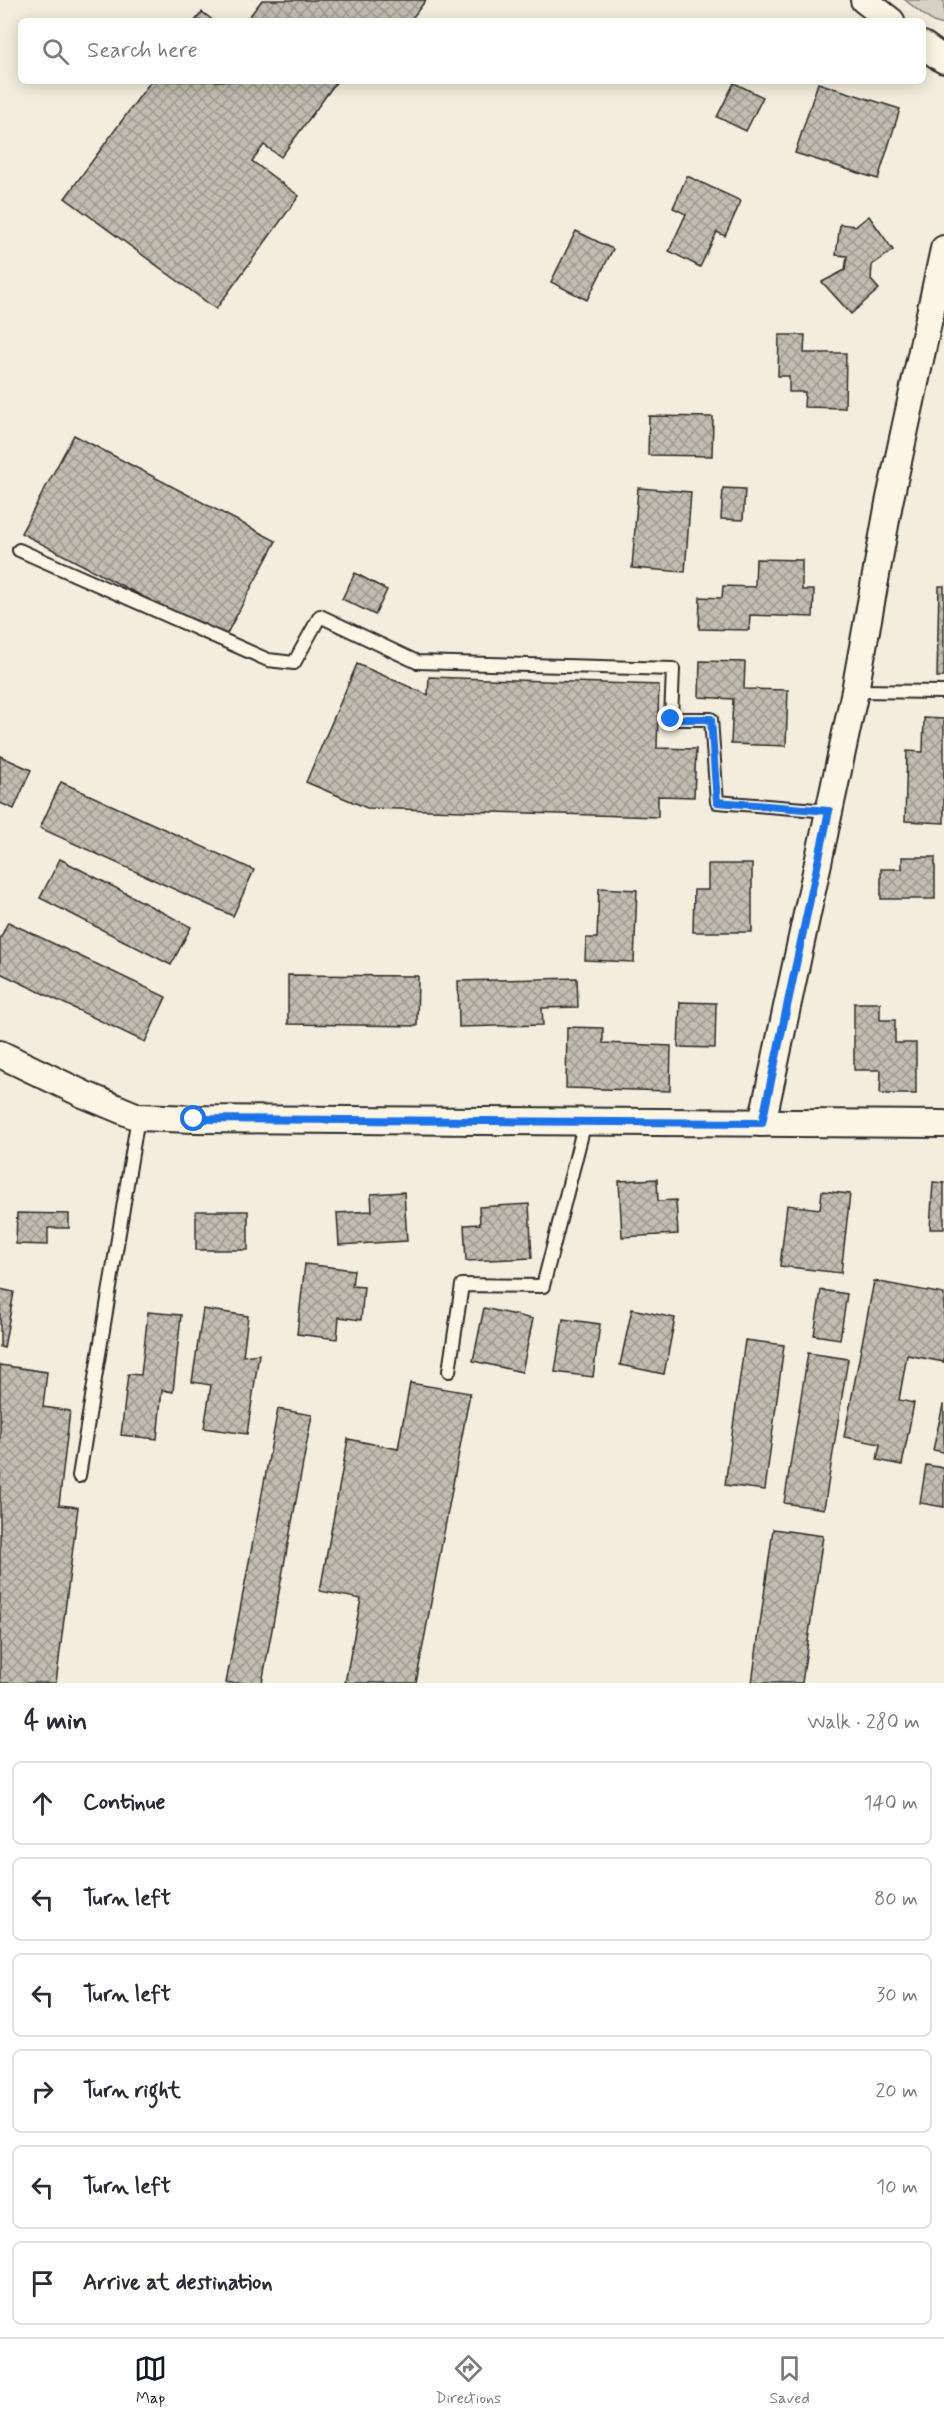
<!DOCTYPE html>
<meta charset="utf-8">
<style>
body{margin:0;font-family:Mynerve,sans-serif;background:#f2f2f3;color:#2b2b33}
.stop{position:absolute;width:18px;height:18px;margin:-14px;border:4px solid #1a73e8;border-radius:50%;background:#fff}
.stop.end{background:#1a73e8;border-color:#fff;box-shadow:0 2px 6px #0008}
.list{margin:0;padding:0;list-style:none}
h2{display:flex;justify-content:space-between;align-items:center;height:78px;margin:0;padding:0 24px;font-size:26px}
h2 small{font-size:20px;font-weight:400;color:#7c7c81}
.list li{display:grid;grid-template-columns:39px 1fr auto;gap:18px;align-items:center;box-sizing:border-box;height:84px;margin:0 12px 12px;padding:0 12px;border:2px solid #e1e1e2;border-radius:9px}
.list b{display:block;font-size:22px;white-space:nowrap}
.list em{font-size:20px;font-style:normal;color:#7c7c81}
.icon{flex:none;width:33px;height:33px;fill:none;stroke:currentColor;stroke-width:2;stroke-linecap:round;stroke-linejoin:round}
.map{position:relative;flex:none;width:944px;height:1683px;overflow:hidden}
.search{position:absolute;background:#fff;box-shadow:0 3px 15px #0003;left:18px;right:18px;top:18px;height:66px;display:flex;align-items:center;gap:15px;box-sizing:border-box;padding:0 21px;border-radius:9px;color:#7c7c81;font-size:22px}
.sheet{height:654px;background:#fff}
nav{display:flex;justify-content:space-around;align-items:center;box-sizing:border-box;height:84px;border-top:2px solid #e1e1e2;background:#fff;font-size:16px;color:#7c7c81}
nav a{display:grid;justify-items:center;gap:3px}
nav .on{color:#111827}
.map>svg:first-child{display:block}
.green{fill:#d6d1c4;stroke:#807e78;stroke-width:1.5}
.building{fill:url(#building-cross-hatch);stroke:#2b2b2b;stroke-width:1.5}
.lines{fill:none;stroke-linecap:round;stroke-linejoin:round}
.lane-casing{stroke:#2b2b2b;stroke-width:16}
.street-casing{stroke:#2b2b2b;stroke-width:30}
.lane{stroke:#fcf5e5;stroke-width:12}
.street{stroke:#fcf5e5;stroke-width:26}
.route{stroke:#1a73e8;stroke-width:8}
</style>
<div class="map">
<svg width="944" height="1683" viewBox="0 0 944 1683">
<defs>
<pattern id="building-cross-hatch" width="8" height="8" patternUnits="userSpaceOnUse" patternTransform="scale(1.5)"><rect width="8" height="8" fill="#c2bdb1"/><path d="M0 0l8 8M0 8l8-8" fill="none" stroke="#9e9a90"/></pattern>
</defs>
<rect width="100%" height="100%" fill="#f4edde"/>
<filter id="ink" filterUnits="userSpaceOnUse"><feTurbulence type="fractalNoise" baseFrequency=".0167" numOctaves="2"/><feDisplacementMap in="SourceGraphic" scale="12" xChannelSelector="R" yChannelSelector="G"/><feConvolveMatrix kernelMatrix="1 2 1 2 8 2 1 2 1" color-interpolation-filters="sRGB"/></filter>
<g filter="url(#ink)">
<polygon class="green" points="905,0 944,0 944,25 933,22"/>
<g class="building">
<polygon points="262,0 426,0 410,21 246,21"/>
<polygon points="202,12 214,21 195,21"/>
<polygon points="151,81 337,81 281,157 264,145 252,161 299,196 216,309 65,198"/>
<polygon points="734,83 763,97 746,131 717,117"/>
<polygon points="818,83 900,109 878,179 795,153"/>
<polygon points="687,176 741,201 725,236 717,232 700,267 669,251 686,214 673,208"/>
<polygon points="869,216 893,250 872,265 871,280 879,289 851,314 822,282 845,270 847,256 836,255 840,224 856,226"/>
<polygon points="576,231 613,249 587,300 551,282"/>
<polygon points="779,335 805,335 804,353 846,353 845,408 804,407 805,392 789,392 789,376 778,376"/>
<polygon points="649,416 713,417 712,456 648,455"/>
<polygon points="74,435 276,541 224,639 21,533"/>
<polygon points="638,488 691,492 685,572 632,568"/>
<polygon points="723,488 745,489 743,520 721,519"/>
<polygon points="756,559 802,560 802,590 814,590 813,617 750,615 749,630 699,629 700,597 722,598 723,586 755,587"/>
<polygon points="355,573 387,590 375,615 342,599"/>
<polygon points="939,586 944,586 944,677 937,677"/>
<polygon points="700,661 745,662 744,689 788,690 786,746 731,744 733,699 699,697"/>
<polygon points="357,664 428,695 429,677 659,685 657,748 696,749 694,797 658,796 658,817 367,808 306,782"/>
<polygon points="924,718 944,719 944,823 905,821 907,751 923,752"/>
<polygon points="0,756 31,770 14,809 0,803"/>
<polygon points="61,782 254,870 233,916 40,828"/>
<polygon points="902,857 935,857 935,899 881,899 881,869 902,869"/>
<polygon points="60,859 191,927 171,965 40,898"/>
<polygon points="708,864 752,864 752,932 693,932 694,890 708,890"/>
<polygon points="599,888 637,890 634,962 585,960 586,938 597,938"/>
<polygon points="8,922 166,997 145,1042 0,973 0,939"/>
<polygon points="288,975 418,976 417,1026 288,1024"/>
<polygon points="577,978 578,1007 542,1008 543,1025 459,1027 458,981"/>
<polygon points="680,1002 716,1003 715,1048 678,1047"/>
<polygon points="854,1003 880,1003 880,1020 895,1020 895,1043 916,1043 916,1094 880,1094 881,1070 854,1070"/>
<polygon points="567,1027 603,1028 603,1043 671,1046 670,1091 566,1088"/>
<polygon points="657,1179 658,1201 676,1200 678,1234 622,1237 619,1181"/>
<polygon points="933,1182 944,1183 944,1229 930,1229"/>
<polygon points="822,1191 850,1194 841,1273 780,1266 787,1205 820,1209"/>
<polygon points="404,1192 407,1241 339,1245 337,1213 372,1211 371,1194"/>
<polygon points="529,1204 532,1258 466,1261 464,1225 480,1224 479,1207"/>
<rect x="196" y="1211" width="52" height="39"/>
<polygon points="17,1213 69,1214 69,1228 48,1228 48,1245 16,1244"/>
<polygon points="305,1264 354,1270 352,1286 364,1287 361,1320 339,1317 337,1339 297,1334"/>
<polygon points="874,1281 944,1294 944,1362 907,1355 899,1400 914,1403 902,1465 877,1460 880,1444 844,1437"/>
<polygon points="0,1289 14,1292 4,1348 0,1347"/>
<polygon points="821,1290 847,1294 840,1339 814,1335"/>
<polygon points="484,1308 533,1319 522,1372 473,1361"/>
<polygon points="203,1309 248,1316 243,1356 259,1354 247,1434 204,1428 211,1385 192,1382"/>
<polygon points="632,1309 675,1318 664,1374 620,1365"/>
<polygon points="148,1312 181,1315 173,1392 162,1390 157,1439 121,1435 128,1374 141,1375"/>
<polygon points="563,1319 600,1324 593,1377 555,1372"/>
<polygon points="745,1340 784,1345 765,1490 725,1485"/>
<polygon points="808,1353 848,1359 824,1509 784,1503"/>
<polygon points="0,1365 47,1372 43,1407 70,1411 59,1505 78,1507 56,1683 0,1683"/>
<polygon points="410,1383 470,1393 416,1683 345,1683 361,1599 320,1591 348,1439 398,1449"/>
<polygon points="943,1405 944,1405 944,1452 933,1450"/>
<polygon points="278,1409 312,1415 262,1683 226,1683"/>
<polygon points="926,1465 944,1468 944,1507 920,1503"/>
<polygon points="773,1529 823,1536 802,1683 752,1683"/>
</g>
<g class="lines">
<g class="lane-casing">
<g id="lane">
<polyline points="19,550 268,660 294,663 320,616 417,662 673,669 671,719 711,719 717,802 829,811"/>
<polyline points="855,691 944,692"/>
<polyline points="449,1371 462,1285 543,1286 585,1122"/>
<polyline points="79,1476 138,1117"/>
</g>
</g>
<g class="street-casing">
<g id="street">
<polyline points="864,0 891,21"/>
<polyline points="923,45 944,60"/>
<polyline points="0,1054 83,1094 138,1117 194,1119 944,1124"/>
<polyline points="762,1123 855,691 889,503 944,249"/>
</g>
</g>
<use href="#lane" class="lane"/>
<use href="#street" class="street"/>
</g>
</g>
<g class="lines" filter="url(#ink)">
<polyline class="route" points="194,1119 762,1123 829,811 717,802 711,719 671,719"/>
</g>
</svg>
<div class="stop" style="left:194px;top:1119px"></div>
<div class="stop end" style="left:671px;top:719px"></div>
<div class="search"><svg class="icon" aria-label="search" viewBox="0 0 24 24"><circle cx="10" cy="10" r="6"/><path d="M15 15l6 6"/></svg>Search here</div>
</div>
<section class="sheet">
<h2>4 min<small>Walk · 280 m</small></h2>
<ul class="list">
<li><svg class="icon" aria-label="ahead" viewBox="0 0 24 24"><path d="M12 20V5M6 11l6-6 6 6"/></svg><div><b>Continue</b></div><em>140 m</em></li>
<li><svg class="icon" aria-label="left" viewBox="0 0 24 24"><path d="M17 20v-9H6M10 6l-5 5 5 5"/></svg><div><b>Turn left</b></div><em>80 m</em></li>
<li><svg class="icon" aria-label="left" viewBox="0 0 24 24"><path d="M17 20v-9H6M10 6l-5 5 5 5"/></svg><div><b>Turn left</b></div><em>30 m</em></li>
<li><svg class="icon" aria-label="right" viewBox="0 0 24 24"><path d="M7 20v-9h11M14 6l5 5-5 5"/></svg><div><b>Turn right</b></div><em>20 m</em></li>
<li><svg class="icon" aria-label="left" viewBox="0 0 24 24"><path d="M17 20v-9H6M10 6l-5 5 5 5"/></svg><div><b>Turn left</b></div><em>10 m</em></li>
<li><svg class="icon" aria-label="arrive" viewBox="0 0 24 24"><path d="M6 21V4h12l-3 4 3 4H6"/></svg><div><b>Arrive at destination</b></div></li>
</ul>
</section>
<nav>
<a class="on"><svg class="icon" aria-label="map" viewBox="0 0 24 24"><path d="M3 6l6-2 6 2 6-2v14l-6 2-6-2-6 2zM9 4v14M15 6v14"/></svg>Map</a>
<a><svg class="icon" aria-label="directions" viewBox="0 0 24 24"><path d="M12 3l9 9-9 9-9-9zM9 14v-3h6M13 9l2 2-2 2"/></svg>Directions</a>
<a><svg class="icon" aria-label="saved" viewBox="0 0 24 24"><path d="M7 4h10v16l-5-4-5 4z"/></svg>Saved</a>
</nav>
